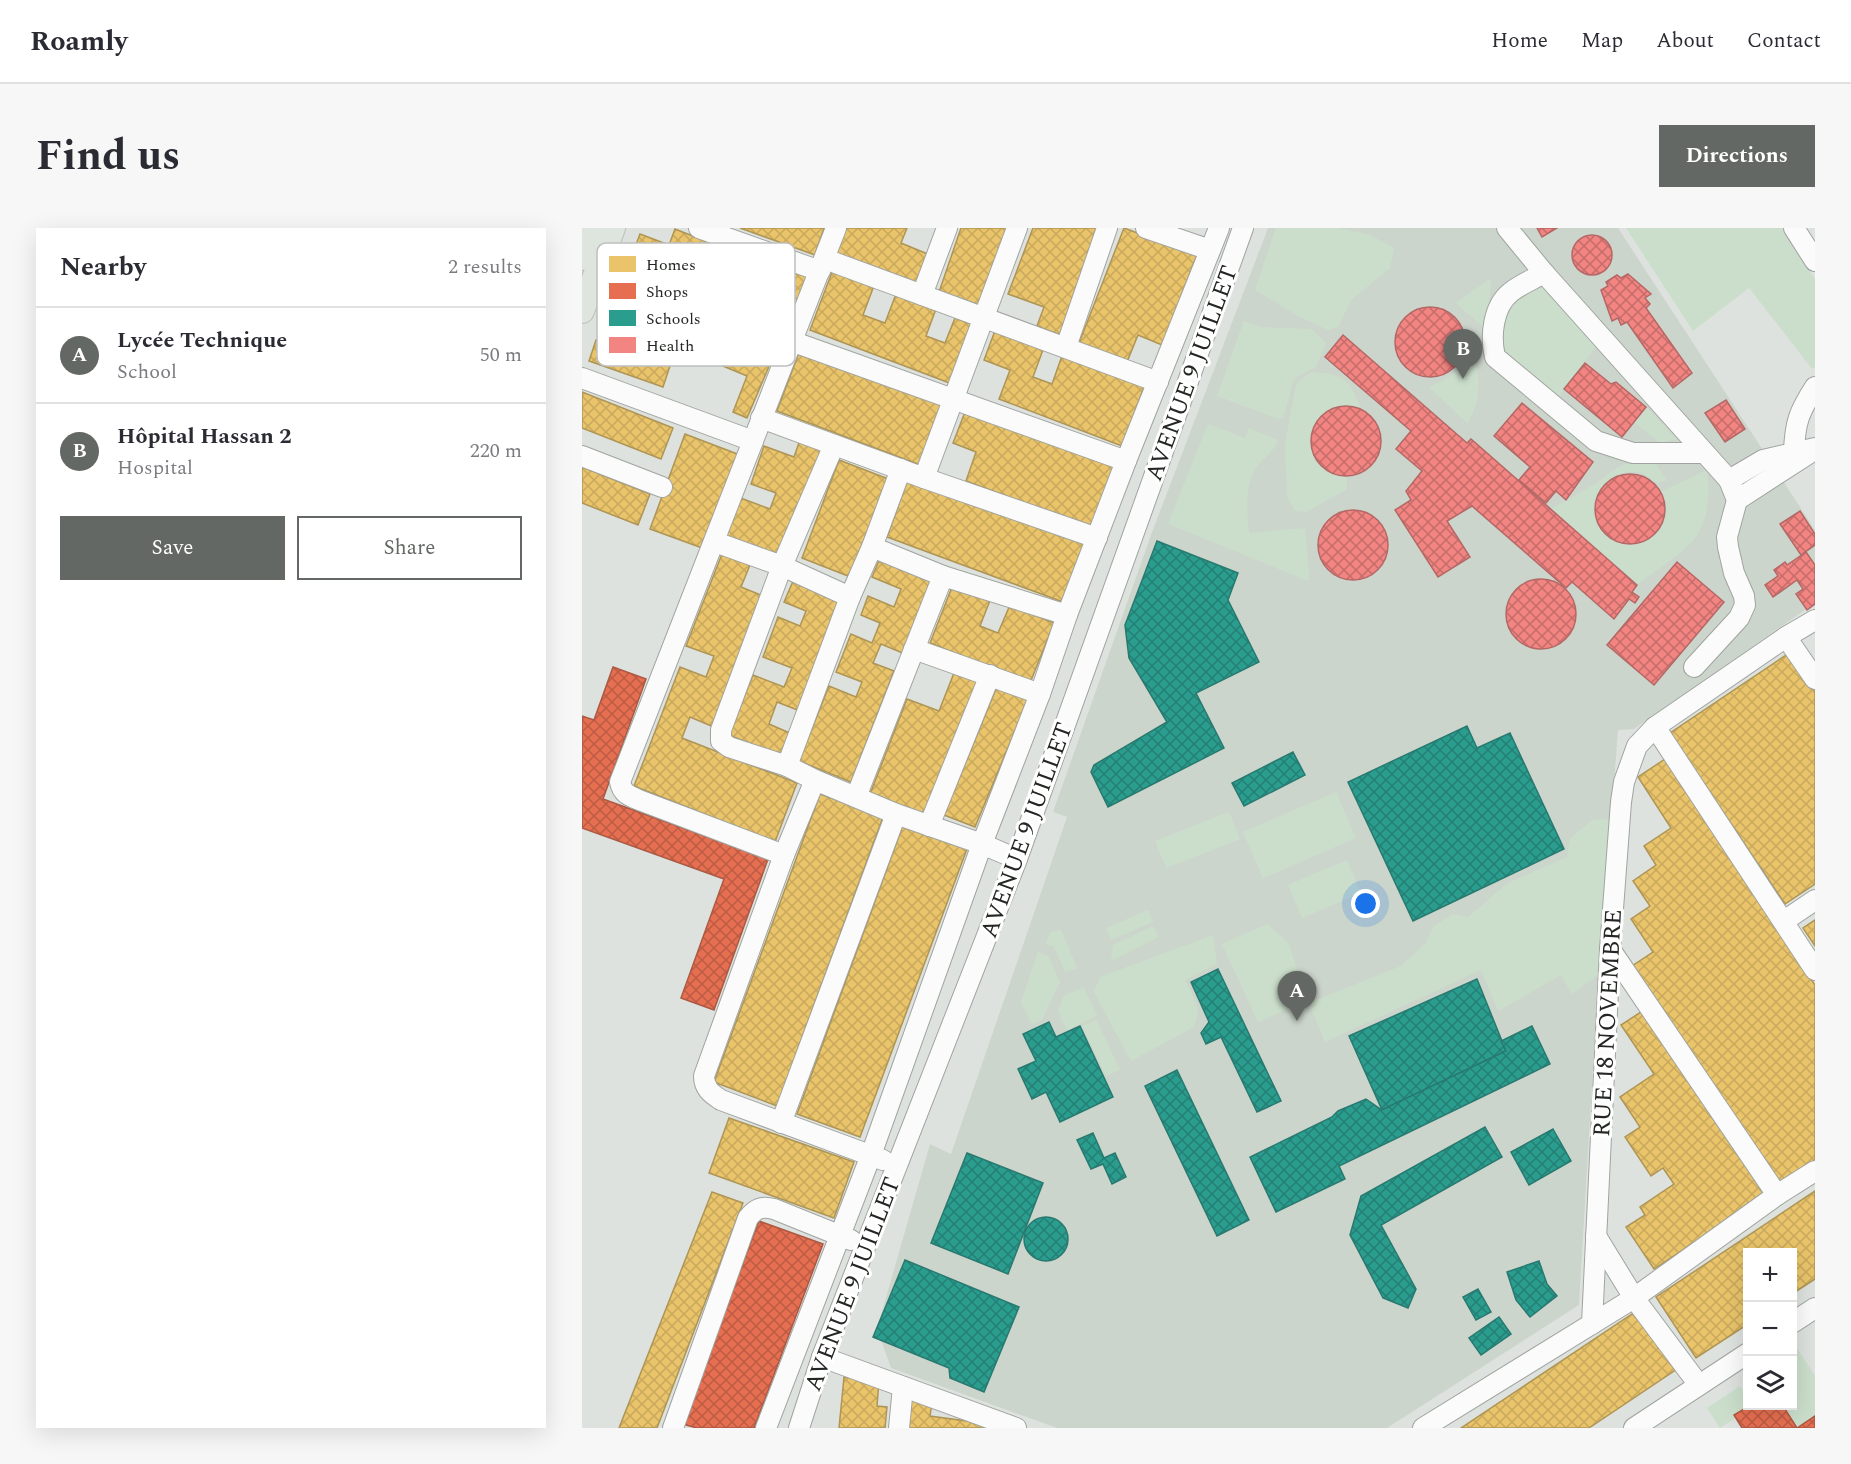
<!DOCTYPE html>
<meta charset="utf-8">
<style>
body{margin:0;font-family:Spectral,serif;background:#f7f7f7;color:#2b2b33}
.controls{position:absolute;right:18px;bottom:18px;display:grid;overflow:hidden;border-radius:0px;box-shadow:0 6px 24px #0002}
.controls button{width:54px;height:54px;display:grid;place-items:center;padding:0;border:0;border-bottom:2px solid #e1e1e2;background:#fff;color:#2b2b33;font:30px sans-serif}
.you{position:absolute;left:784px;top:676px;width:21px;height:21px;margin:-15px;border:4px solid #fff;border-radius:50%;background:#1a73e8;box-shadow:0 0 0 9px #1a73e833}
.badge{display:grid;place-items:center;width:39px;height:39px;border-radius:50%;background:#646864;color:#fff;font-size:20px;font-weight:700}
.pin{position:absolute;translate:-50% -50px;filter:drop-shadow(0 2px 3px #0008)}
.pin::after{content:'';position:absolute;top:32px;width:21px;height:18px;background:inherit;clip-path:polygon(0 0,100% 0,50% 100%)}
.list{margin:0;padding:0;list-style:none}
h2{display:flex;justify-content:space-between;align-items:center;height:78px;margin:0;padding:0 24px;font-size:26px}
h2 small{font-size:20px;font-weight:400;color:#7c7c81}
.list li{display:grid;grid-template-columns:39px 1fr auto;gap:18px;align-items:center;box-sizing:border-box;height:96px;padding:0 24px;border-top:2px solid #e1e1e2}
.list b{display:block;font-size:22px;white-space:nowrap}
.list p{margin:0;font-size:20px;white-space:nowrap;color:#7c7c81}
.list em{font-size:20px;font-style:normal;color:#7c7c81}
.actions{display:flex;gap:12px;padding:18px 24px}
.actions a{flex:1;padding:14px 0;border:2px solid #646864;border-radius:0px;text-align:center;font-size:21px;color:#646864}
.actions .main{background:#646864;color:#fff}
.icon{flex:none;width:33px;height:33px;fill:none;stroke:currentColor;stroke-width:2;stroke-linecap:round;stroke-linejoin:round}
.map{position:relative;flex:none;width:1233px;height:1200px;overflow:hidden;border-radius:0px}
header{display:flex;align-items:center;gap:36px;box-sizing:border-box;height:84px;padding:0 30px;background:#fff;border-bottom:2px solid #e1e1e2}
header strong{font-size:28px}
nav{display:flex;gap:33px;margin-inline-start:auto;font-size:21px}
.intro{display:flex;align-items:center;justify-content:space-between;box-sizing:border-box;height:144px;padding:0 36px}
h1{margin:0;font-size:42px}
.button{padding:15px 27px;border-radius:0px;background:#646864;color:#fff;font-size:21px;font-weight:700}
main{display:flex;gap:36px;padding:0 36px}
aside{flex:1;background:#fff;border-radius:0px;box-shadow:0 6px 24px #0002}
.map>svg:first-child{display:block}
.built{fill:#ccd5cc}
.green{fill:#cbdecb}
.homes{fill:url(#homes-cross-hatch);stroke:#ae9555;stroke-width:1.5}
.shops{fill:url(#shops-cross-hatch);stroke:#ac5943;stroke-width:1.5}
.schools{fill:url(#schools-cross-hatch);stroke:#28796f;stroke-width:1.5}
.health{fill:url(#health-cross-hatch);stroke:#b46866;stroke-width:1.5}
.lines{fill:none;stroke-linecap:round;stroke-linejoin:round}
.minor-casing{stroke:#a0a4a0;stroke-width:22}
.major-casing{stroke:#bbbdbb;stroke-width:26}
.minor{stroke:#fafbfa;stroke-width:20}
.major{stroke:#dee4de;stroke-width:24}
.labels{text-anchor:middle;stroke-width:6;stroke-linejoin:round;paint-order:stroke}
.street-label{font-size:24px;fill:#232623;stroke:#fff}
.key{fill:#fff;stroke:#bdbebd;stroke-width:1.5}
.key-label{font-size:16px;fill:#232623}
</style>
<header>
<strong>Roamly</strong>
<nav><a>Home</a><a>Map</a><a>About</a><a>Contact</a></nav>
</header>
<div class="intro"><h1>Find us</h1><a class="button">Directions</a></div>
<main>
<aside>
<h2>Nearby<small>2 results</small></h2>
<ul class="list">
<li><span class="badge">A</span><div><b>Lycée Technique</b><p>School</p></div><em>50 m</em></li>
<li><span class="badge">B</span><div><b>Hôpital Hassan 2</b><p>Hospital</p></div><em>220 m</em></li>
</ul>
<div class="actions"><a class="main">Save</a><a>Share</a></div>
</aside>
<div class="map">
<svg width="1233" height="1200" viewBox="0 0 1233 1200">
<defs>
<pattern id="homes-cross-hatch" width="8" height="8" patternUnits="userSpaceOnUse" patternTransform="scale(1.5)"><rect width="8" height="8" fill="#e9c46a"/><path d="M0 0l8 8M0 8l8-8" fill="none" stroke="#c8a85c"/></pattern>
<pattern id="shops-cross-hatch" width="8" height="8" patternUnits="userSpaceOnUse" patternTransform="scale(1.5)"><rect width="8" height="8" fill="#e76f51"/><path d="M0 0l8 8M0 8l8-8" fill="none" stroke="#bb5b43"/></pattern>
<pattern id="schools-cross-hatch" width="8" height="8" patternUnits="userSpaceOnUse" patternTransform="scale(1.5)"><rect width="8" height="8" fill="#2a9d8f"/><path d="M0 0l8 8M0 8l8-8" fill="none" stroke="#248074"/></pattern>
<pattern id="health-cross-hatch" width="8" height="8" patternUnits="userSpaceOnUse" patternTransform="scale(1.5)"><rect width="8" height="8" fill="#f28482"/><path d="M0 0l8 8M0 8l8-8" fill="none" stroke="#c46c6a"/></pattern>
</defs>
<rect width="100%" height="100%" fill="#dee2de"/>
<polygon class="built" points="686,0 1036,0 1233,302 1233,375 1052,501 1036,502 1011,840 997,1077 805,1200 475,1200 309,1140 295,1101 348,916 369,926 485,589 471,584 569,307"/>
<g class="green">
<polygon points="694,0 757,0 788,7 812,20 808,40 770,71 756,99 746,102 718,89 673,62"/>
<polygon points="1044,0 1200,0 1233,51 1233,139 1230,141 1167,60 1111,103"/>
<polygon points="909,50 906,89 902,100 874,75"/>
<polygon points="960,57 1015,117 974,172 919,132 923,74"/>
<polygon points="662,93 678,99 729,101 744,115 734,139 714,149 710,157 702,188 697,191 635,168"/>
<path d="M 893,123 C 896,147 901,175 885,195 L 847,159 C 868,150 879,142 893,123 Z"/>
<path d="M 729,144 C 762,146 767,150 779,181 C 725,164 706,239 765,249 L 765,261 L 724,284 L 712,282 L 705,267 L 703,216 L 714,156 Z"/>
<polygon points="1064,179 1095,211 1078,215 1052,194"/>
<path d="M 626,196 L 663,210 L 667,200 L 696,212 C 692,224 682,229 675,238 C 662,257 665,284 667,305 L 723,300 L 727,349 L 726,353 L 586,296 Z"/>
<path d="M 1056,232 L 1072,233 L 1085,252 L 1075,255 C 1070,253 1064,247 1059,245 C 1033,238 1008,262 1013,288 C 1022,334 1097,322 1079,264 L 1125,242 C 1128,265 1127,292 1112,311 C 1102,325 1071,344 1056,356 L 969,281 L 1013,256 L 1036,239 Z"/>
<polygon points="754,564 774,610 681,650 661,604"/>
<polygon points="647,584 658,611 584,640 573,613"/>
<polygon points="1029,591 1018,746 990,766 979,747 916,783 899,742 743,814 727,775 819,738 844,715 851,699 870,686 886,689 926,655 985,629 988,611 1010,592"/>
<polygon points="765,632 779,665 720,690 706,657"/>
<polygon points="566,682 571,694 529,712 524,700"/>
<polygon points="685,696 707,716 724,773 676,794 640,716"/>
<polygon points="571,698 577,709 529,733 531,717"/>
<polygon points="479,702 495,740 483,744 472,719 464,716 468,704"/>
<path d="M 631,707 L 635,736 L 603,752 C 611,770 622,782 610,800 L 549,833 L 512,764 L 518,749 Z"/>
<polygon points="456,724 466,728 478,754 460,792 450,796 439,774"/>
<polygon points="502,759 515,788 485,802 476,783 482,768"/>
<polygon points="514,791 538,842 524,848 500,798"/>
<polygon points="1215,1120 1233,1148 1233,1188 1215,1200 1201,1178 1210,1178 1211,1123"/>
<polygon points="1158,1158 1165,1169 1167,1178 1152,1187 1154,1190 1138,1200 1125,1180"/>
</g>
<g class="homes">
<polygon points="158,0 242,0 233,27"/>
<polygon points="264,0 325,0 319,15 348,27 336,59 254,26"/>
<polygon points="379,0 430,0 401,83 356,67"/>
<polygon points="451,0 523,0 483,109 455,98 462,79 426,66"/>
<polygon points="542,0 615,27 580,117 556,107 545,134 497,115"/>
<polygon points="93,1 146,22 128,68 97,56 93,65 43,46 58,6 87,17"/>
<polygon points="173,29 225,49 205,99 146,75 157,49 164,51"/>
<polygon points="252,39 293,55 281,87 303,95 314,66 354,81 344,108 363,115 373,90 392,97 370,156 228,102"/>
<polygon points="131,95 194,122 165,190 151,184 165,148 117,128"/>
<polygon points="414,100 462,119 451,149 470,156 480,128 562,159 540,218 417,171 428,142 402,132"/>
<polygon points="14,112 88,138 81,159 7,133"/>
<polygon points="218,122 364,177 341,238 195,183"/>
<polygon points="0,164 91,200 79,231 0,200"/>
<polygon points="383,184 532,239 510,300 384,253 394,224 371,215"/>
<polygon points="103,206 158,227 123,321 68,301"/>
<polygon points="218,212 240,220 199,336 140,314 156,269 188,281 194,265 169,256 182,218 212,229"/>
<polygon points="257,232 309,252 271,350 220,330"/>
<polygon points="0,239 68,266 56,297 0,275"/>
<polygon points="327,248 503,313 481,374 305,309"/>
<polygon points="140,326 168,337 159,359 184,369 134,500 108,489 100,510 215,555 193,614 52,558 98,439 124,449 132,428 104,418"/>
<polygon points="299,328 353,350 323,426 299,416 291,435 312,443 269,554 217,533 247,458 274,469 280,454 254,444 269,406 290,415 298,395 279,387 286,368 312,379 319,361 290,349"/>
<polygon points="212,351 263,372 218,483 195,474 187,496 210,506 201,529 147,507 171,447 202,459 210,440 181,429 196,389 218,398 224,383 202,374"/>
<polygon points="372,354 409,370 398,398 416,405 428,377 472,395 448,455 348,415"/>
<polygon points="1207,425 1233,463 1233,656 1203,676 1088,505"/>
<polygon points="372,445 398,455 346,589 288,566 325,471 357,483"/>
<polygon points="416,456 447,469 393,599 362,587"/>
<polygon points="1083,531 1233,757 1233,936 1197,960 1050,738 1071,724 1049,691 1068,678 1051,653 1074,637 1062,618 1089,600 1056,549"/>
<polygon points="238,566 301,589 195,878 132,854"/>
<polygon points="321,597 385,621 278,909 215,886"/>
<polygon points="1233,692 1233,718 1221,700"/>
<polygon points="1065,780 1188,964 1072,1041 1044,999 1063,987 1058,979 1092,956 1081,940 1069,948 1043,909 1058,899 1038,869 1072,846 1039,797"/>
<polygon points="147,890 272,934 252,990 127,945"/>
<polygon points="1233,963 1233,1051 1210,1066 1210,1024 1166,1024 1166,1096 1114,1130 1074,1069"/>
<polygon points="130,964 161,975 75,1200 37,1200"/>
<polygon points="1059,1080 1098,1139 1007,1200 879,1200"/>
<polygon points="262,1149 297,1153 295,1178 305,1179 303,1200 257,1200"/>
<polygon points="325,1170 350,1174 348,1188 407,1196 407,1200 321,1200"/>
</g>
<g class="shops">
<polygon points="31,439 64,451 21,571 186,631 132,782 99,770 142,651 0,600 0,488 12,492"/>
<polygon points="177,993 241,1016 172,1200 115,1200 100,1196"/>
<polygon points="1167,1178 1201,1178 1215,1200 1233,1188 1233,1200 1160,1200 1152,1187"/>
</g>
<g class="schools">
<polygon points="575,313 656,345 646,372 677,434 614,465 642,520 526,579 509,544 512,537 585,494 547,430 543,397"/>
<polygon points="885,498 895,520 928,505 982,621 831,693 766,554"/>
<polygon points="711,524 723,547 662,578 650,555"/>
<polygon points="636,741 699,873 675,884 639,809 624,816 619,805 627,794 609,754"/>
<polygon points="895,751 924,823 800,882 767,808"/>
<polygon points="467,794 474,809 498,798 531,869 478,894 464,864 450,871 436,841 454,833 441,806"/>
<polygon points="950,798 968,836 757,938 763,951 694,984 668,929 750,889 756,883 784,871 800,882 924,823 919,813"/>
<polygon points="595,842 667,992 635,1008 563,858"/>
<polygon points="903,899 920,929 799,997 834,1061 826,1080 801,1070 768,1007 779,968"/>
<polygon points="971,901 989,933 947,957 929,924"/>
<polygon points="511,905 522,930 533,925 544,949 530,956 521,936 509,941 495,912"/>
<polygon points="385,925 461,955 426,1046 349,1015"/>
<circle cx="464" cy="1011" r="22"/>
<polygon points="323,1032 437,1079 402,1164 368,1150 367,1140 291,1109"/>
<polygon points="957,1033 965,1056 975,1068 948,1089 934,1072 925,1044"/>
<polygon points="896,1061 909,1084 894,1092 881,1069"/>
<polygon points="917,1089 929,1106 899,1127 887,1110"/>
</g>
<g class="health">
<polygon points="955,0 975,0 960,9"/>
<circle cx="1010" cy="27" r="20"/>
<polygon points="1046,46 1069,66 1063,70 1068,76 1064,80 1110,145 1091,160 1045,94 1039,97 1036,90 1030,93 1019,62 1026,58 1024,54 1035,47 1039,50"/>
<circle cx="848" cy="114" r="35"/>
<polygon points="761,107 885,215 889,211 1055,357 1050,364 1057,369 1053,375 1047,371 1032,391 990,354 984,360 890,278 865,293 888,329 856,349 813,282 829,272 824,263 840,243 814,221 829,203 743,129"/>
<polygon points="1003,135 1029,156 1034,154 1064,179 1040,209 982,161"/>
<polygon points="1144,172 1163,201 1143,214 1123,185"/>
<polygon points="940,175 1011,234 984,272 974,263 964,275 937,252 948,239 912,208"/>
<circle cx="764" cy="213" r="35"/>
<circle cx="1048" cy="281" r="35"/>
<circle cx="771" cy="317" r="35"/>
<polygon points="1218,283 1233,306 1233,317 1219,327 1198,296"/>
<polygon points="1224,324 1233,337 1233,376 1225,382 1214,366 1221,361 1215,352 1191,369 1183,357 1196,348 1192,342 1203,334 1205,337"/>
<polygon points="1095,334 1142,374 1072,457 1025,417"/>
<circle cx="959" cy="386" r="35"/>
</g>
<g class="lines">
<g class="minor-casing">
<g id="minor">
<polyline points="117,0 238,43"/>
<polyline points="564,0 628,22"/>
<polyline points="925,0 962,45 1147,252 1181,232 1233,220"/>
<polyline points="1212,0 1233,33"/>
<polyline points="243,31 576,154"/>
<path d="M 962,45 C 952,51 939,56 929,64 C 911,78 908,108 913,129 L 1014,213 L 1051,225 L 1122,225"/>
<polyline points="15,47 209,113 544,233"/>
<polyline points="340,67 365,0"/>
<polyline points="484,119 525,0"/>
<polyline points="0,150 171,213"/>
<polyline points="179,190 342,250 515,310"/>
<polyline points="252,217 200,338 139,502 139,513 147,519 205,538 233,552 314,586 400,616 435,631"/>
<path d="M 1212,224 C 1213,194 1217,184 1233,159"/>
<polyline points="0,228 80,259"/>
<polyline points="342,250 435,0"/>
<polyline points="1155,272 1226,226"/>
<polyline points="133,314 200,338 268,369"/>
<polyline points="290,319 361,348 485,387"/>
<polyline points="1204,409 1233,451"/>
<polyline points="332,421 458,466"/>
<polyline points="1112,439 1157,390 1163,377 1162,368 1152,345 1146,319 1145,309 1155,272 1147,252"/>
<polyline points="1073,499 1233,742"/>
<polyline points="205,538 268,369 290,319 319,241"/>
<path d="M 233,552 L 202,627 L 122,848 C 122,861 130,866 139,872 L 301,932"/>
<polyline points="274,569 361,348"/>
<polyline points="347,598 408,447"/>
<path d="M 202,627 L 57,572 C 47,568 40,565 38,554 L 254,0"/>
<polyline points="1202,693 1233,672"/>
<polyline points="1028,721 1195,967"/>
<polyline points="199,895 314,586"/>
<polyline points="1014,1008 1052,1070 1117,1157"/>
<polyline points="1210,1095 1233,1080"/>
<polyline points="1010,1096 1028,721 1039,574 1042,554 1055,518 1073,499 1204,409 1233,392"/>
<polyline points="240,1129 434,1200"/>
<path d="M 91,1200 L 166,990 C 174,980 180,978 192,981 L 269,1012"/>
<polyline points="184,1200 289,927 400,616 458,466 485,387 544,233 637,0"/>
<polyline points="217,1200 240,1129 435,631 661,0"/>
<polyline points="317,1200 321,1159"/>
<polyline points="841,1200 1052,1070 1195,967 1233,943"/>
<polyline points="1052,1200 1166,1125"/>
</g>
</g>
<g class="major-casing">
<g id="major">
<polyline points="0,30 11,0"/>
<polyline points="0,83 31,0"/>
</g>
</g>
<use href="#minor" class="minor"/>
<use href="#major" class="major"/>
</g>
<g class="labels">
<g class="street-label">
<text transform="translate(609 145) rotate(-70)" y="8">AVENUE 9 JUILLET</text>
<text transform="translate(444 602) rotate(-70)" y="8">AVENUE 9 JUILLET</text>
<text transform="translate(1025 795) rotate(-87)" y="8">RUE 18 NOVEMBRE</text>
<text transform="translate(270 1056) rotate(-69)" y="8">AVENUE 9 JUILLET</text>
</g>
</g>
<rect x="15" y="15" width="198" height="123" rx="9" class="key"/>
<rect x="27" y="28" width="27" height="16" fill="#e9c46a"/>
<rect x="27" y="55" width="27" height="16" fill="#e76f51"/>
<rect x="27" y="82" width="27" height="16" fill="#2a9d8f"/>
<rect x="27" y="109" width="27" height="16" fill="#f28482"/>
<g class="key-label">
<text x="64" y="42">Homes</text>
<text x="64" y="69">Shops</text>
<text x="64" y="96">Schools</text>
<text x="64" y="123">Health</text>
</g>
</svg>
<div class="controls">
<button>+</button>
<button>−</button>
<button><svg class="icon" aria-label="layers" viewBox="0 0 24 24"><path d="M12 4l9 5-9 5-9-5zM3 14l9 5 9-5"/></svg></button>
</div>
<div class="you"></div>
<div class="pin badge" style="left:715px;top:793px">A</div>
<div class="pin badge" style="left:881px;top:151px">B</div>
</div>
</main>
